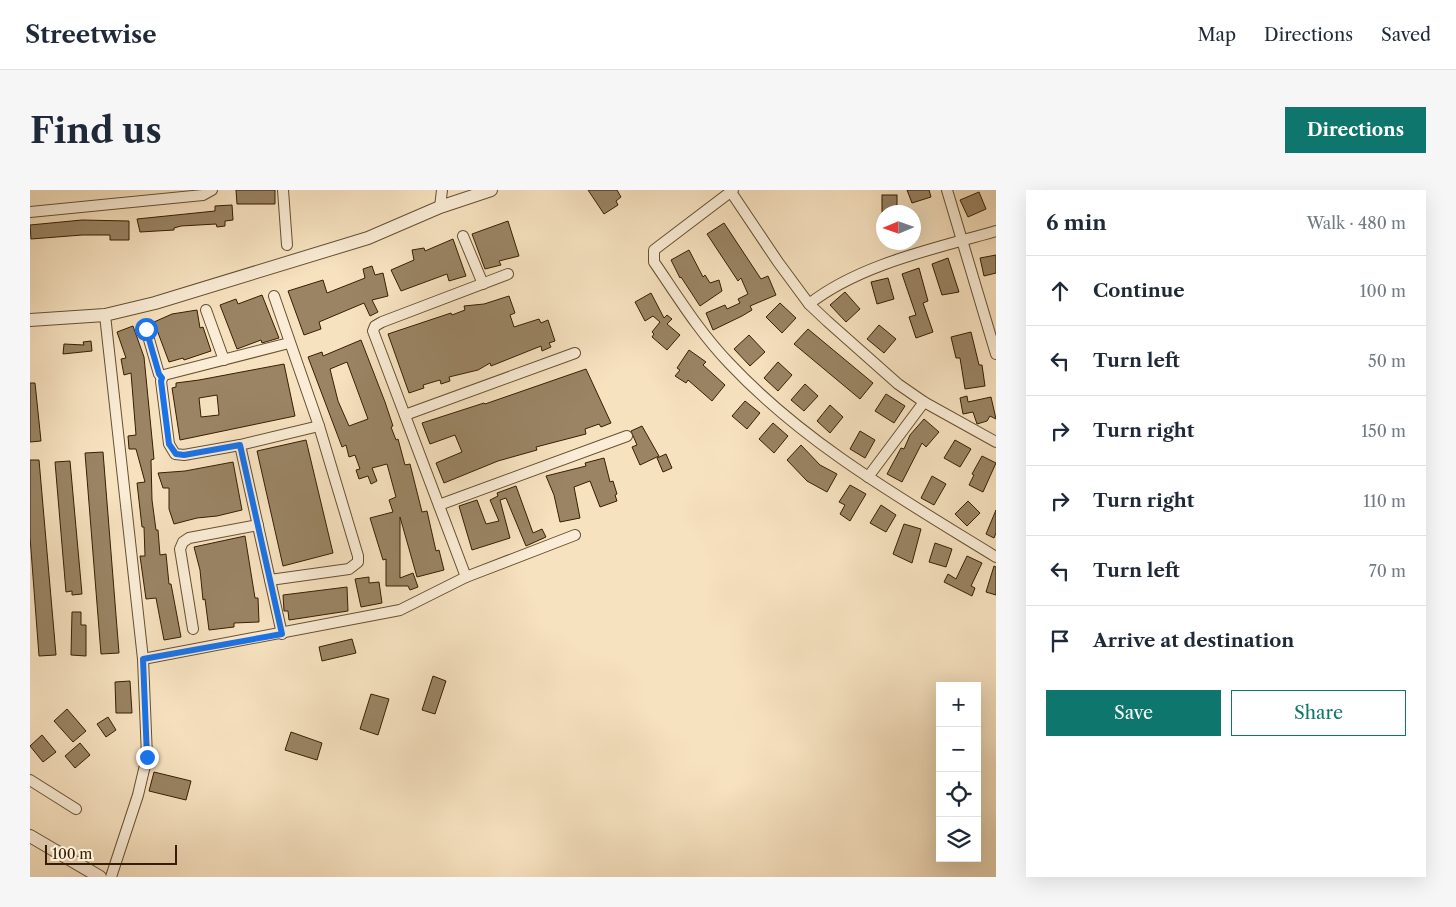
<!DOCTYPE html>
<meta charset="utf-8">
<style>
body{margin:0;font-family:"Libre Caslon Text",serif;background:#f6f6f7;color:#1f2937}
.controls{position:absolute;right:15px;bottom:15px;display:grid;overflow:hidden;border-radius:0px;box-shadow:0 5px 20px #0002}
.controls button{width:45px;height:45px;display:grid;place-items:center;padding:0;border:0;border-bottom:1px solid #e0e1e3;background:#fff;color:#1f2937;font:25px sans-serif}
.compass{position:absolute;left:846px;top:15px;width:45px;height:45px;border-radius:50%;background:#fff;box-shadow:0 5px 20px #0002;rotate:268deg}
.scale{position:absolute;left:15px;bottom:12px;width:132px;box-sizing:border-box;padding-left:5px;border:2px solid #361f00;border-top:0;font-size:14px;line-height:18px;white-space:nowrap;color:#361f00;-webkit-text-stroke:4px #faecd6;paint-order:stroke}
.stop{position:absolute;width:15px;height:15px;margin:-11px;border:4px solid #1a73e8;border-radius:50%;background:#fff}
.stop.end{background:#1a73e8;border-color:#fff;box-shadow:0 1px 5px #0008}
.list{margin:0;padding:0;list-style:none}
h2{display:flex;justify-content:space-between;align-items:center;height:65px;margin:0;padding:0 20px;font-size:21px}
h2 small{font-size:16px;font-weight:400;color:#747a83}
.list li{display:grid;grid-template-columns:32px 1fr auto;gap:15px;align-items:center;box-sizing:border-box;height:70px;padding:0 20px;border-top:1px solid #e0e1e3}
.list b{display:block;font-size:19px;white-space:nowrap}
.list em{font-size:16px;font-style:normal;color:#747a83}
.actions{display:flex;gap:10px;padding:15px 20px}
.actions a{flex:1;padding:11px 0;border:1px solid #0f766e;border-radius:0px;text-align:center;font-size:18px;color:#0f766e}
.actions .main{background:#0f766e;color:#fff}
.icon{flex:none;width:28px;height:28px;fill:none;stroke:currentColor;stroke-width:2;stroke-linecap:round;stroke-linejoin:round}
.map{position:relative;flex:none;width:966px;height:687px;overflow:hidden;border-radius:0px}
header{display:flex;align-items:center;gap:30px;box-sizing:border-box;height:70px;padding:0 25px;background:#fff;border-bottom:1px solid #e0e1e3}
header strong{font-size:24px}
nav{display:flex;gap:28px;margin-inline-start:auto;font-size:18px}
.intro{display:flex;align-items:center;justify-content:space-between;box-sizing:border-box;height:120px;padding:0 30px}
h1{margin:0;font-size:35px}
.button{padding:12px 22px;border-radius:0px;background:#0f766e;color:#fff;font-size:18px;font-weight:700}
main{display:flex;gap:30px;padding:0 30px}
aside{flex:1;background:#fff;border-radius:0px;box-shadow:0 5px 20px #0002}
.map>svg:first-child{display:block}
.building{fill:#9a8464;stroke:#361f00;fill-rule:evenodd}
.lines{fill:none;stroke-linecap:round;stroke-linejoin:round}
.minor-casing{stroke:#665030;stroke-width:12}
.tertiary-casing{stroke:#665030;stroke-width:14}
.minor{stroke:#faecd6;stroke-width:10}
.tertiary{stroke:#faecd6;stroke-width:12}
.route{stroke:#1a73e8;stroke-width:6}
</style>
<header>
<strong>Streetwise</strong>
<nav><a>Map</a><a>Directions</a><a>Saved</a></nav>
</header>
<div class="intro"><h1>Find us</h1><a class="button">Directions</a></div>
<main>
<div class="map">
<svg width="966" height="687" viewBox="0 0 966 687">
<rect width="100%" height="100%" fill="#f7e2c0"/>
<filter id="stains"><feTurbulence type="fractalNoise" baseFrequency=".004" numOctaves="4"/><feColorMatrix values="0 0 0 0 .2 0 0 0 0 .09 0 0 0 0 .02 0 0 0 .5 -.17"/></filter>
<radialGradient id="worn" r=".72"><stop offset=".6" stop-color="#630" stop-opacity="0"/><stop offset="1" stop-color="#630" stop-opacity=".3"/></radialGradient>
<g class="building">
<polygon points="206,0 245,0 245,14 207,14"/>
<polygon points="558,0 587,0 591,7 586,11 588,15 574,24"/>
<polygon points="877,0 899,0 901,7 882,13"/>
<polygon points="949,2 956,19 938,27 930,10"/>
<rect x="852" y="5" width="15" height="17"/>
<polygon points="202,15 203,30 195,31 195,36 187,37 186,34 151,36 144,38 144,40 110,42 107,29 185,21 185,16"/>
<polygon points="52,30 99,31 99,50 80,50 80,45 52,45 1,49 0,35"/>
<polygon points="478,31 489,66 469,71 471,75 455,79 442,44"/>
<polygon points="694,33 731,89 738,86 746,105 720,116 722,120 712,126 683,140 676,123 695,115 697,119 710,113 708,109 718,104 711,88 708,91 677,44"/>
<polygon points="423,49 436,86 419,91 417,84 371,101 361,80 384,70 382,60 394,58 395,61"/>
<polygon points="659,60 673,87 675,85 680,93 689,90 692,101 670,116 651,87 650,88 641,70"/>
<polygon points="966,65 966,83 954,86 950,68"/>
<polygon points="918,68 929,102 912,105 902,74"/>
<polygon points="342,76 345,85 353,83 358,106 342,110 348,122 340,126 334,113 289,132 291,139 274,145 258,101 293,90 297,103 335,88 333,79"/>
<polygon points="889,78 898,111 893,113 903,142 886,148 879,127 886,125 872,84"/>
<polygon points="858,88 864,109 847,114 841,92"/>
<polygon points="815,102 830,119 816,132 800,115"/>
<polygon points="621,103 634,128 637,125 642,129 637,134 650,145 637,160 622,147 624,144 622,142 630,132 623,126 615,131 605,112"/>
<polygon points="232,105 249,148 232,153 231,150 207,159 190,115 206,109 208,114"/>
<polygon points="479,106 485,123 480,125 484,137 509,129 511,133 518,130 525,151 519,153 521,157 512,161 511,156 461,176 460,173 448,180 419,187 420,191 411,194 410,190 393,195 394,198 379,203 358,144 421,123 422,125 435,120 434,116 454,114"/>
<polygon points="750,113 766,128 752,143 736,127"/>
<polygon points="167,120 170,138 173,137 181,161 154,170 153,168 139,172 124,132 142,124"/>
<polygon points="849,135 866,149 854,163 837,149"/>
<polygon points="103,136 114,167 124,269 121,270 122,310 126,340 128,340 130,365 136,364 139,394 141,394 151,447 134,450 126,408 116,409 110,366 115,366 114,337 112,337 107,293 115,292 106,259 99,259 98,246 106,245 101,183 94,185 91,169 96,168 87,142"/>
<polygon points="778,139 843,193 830,209 764,154"/>
<polygon points="941,142 949,175 952,175 955,196 935,199 930,168 926,168 921,147"/>
<polygon points="719,145 735,162 720,176 704,159"/>
<path d="M 331,150 L 355,212 L 363,236 L 361,237 L 366,250 L 368,249 L 375,275 L 380,274 L 392,322 L 397,321 L 406,361 L 409,360 L 414,380 L 387,387 L 370,327 L 370,388 L 383,383 L 388,397 L 380,400 L 378,396 L 356,396 L 356,369 L 353,370 L 340,328 L 363,322 L 359,310 L 366,307 L 357,274 L 342,278 L 347,291 L 341,294 L 338,286 L 329,289 L 326,280 L 330,279 L 325,265 L 319,267 L 316,255 L 312,257 L 278,167 L 292,162 L 293,166 ZM 317,172 L 338,229 L 319,236 L 308,211 L 300,179 Z"/>
<polygon points="61,151 62,161 33,164 34,154 54,155 53,152"/>
<polygon points="659,160 676,172 673,175 695,195 682,211 658,190 656,193 645,186 650,180 647,178"/>
<polygon points="748,172 762,185 748,201 734,188"/>
<path d="M 254,174 L 265,226 L 150,250 L 142,198 L 146,197 L 146,193 L 169,190 ZM 187,205 L 189,225 L 171,227 L 169,208 Z"/>
<polygon points="556,179 581,233 571,237 569,234 555,239 556,244 506,257 507,260 468,271 414,293 406,273 432,262 425,245 400,254 392,233 454,213 455,214"/>
<polygon points="0,193 5,193 11,251 0,252"/>
<polygon points="775,194 788,206 774,221 761,210"/>
<polygon points="856,204 875,216 864,233 845,221"/>
<polygon points="937,206 938,212 961,207 966,229 960,226 957,231 947,234 943,222 933,224 930,208"/>
<polygon points="715,211 730,223 717,239 702,226"/>
<polygon points="800,215 813,227 800,243 787,231"/>
<polygon points="894,229 909,242 896,257 892,253 872,292 857,284 871,258 874,259 880,245"/>
<polygon points="743,233 758,246 744,263 729,249"/>
<polygon points="612,236 629,266 610,275 602,257 607,255 601,241"/>
<polygon points="830,241 845,250 835,268 820,259"/>
<polygon points="276,250 303,363 253,376 227,261"/>
<polygon points="925,250 941,259 930,277 914,268"/>
<polygon points="771,255 790,275 807,284 797,302 777,291 757,270"/>
<polygon points="73,262 89,463 71,464 55,263"/>
<polygon points="636,264 642,278 633,282 627,268"/>
<polygon points="952,266 966,273 953,302 939,295 944,285 942,284"/>
<polygon points="574,268 580,292 583,291 587,304 585,305 587,311 570,317 560,291 544,297 550,328 530,332 524,305 516,286 556,276 555,273"/>
<polygon points="0,270 9,270 26,465 9,466 0,347"/>
<polygon points="40,271 52,404 42,405 42,401 36,402 25,272"/>
<polygon points="203,272 212,320 187,326 167,328 144,334 139,319 139,298 133,298 128,283 155,281"/>
<polygon points="902,286 916,294 904,315 891,308"/>
<polygon points="820,295 836,304 820,331 810,324 815,315 809,312"/>
<polygon points="486,296 503,343 512,339 516,347 496,356 476,308 470,310 480,348 442,360 429,316 447,310 456,334 469,331 460,310 468,306 467,303"/>
<polygon points="938,311 950,323 937,336 925,324"/>
<polygon points="851,315 866,325 856,342 840,333"/>
<polygon points="966,320 966,343 964,348 956,344"/>
<polygon points="874,334 891,339 882,373 863,364"/>
<polygon points="215,346 225,408 228,408 229,432 204,433 204,437 179,440 175,409 173,410 170,380 164,357"/>
<polygon points="905,353 922,359 916,377 899,372"/>
<polygon points="937,366 952,373 941,396 945,398 942,406 914,392 918,384 926,389"/>
<polygon points="964,376 966,377 966,405 956,402"/>
<polygon points="339,387 339,393 349,392 352,413 331,417 325,389"/>
<polygon points="317,397 318,421 259,430 258,421 254,421 253,405"/>
<polygon points="42,422 51,422 51,435 56,435 56,466 41,465"/>
<polygon points="322,449 326,463 292,471 289,457"/>
<polygon points="403,486 416,491 405,524 392,520"/>
<polygon points="100,491 102,523 86,523 85,492"/>
<polygon points="341,504 359,509 348,545 330,539"/>
<polygon points="37,519 56,541 43,552 24,531"/>
<polygon points="78,527 86,540 76,547 67,534"/>
<polygon points="261,542 292,553 287,570 255,560"/>
<polygon points="12,545 26,562 13,572 0,556"/>
<polygon points="50,553 60,565 45,578 35,566"/>
<polygon points="124,582 161,591 156,610 119,601"/>
</g>
<g class="lines">
<g class="minor-casing">
<g id="minor">
<polyline points="253,0 257,55"/>
<path d="M 703,0 L 624,60 L 624,72 C 648,107 670,143 699,173 C 775,254 872,309 966,367"/>
<polyline points="917,0 966,164"/>
<polyline points="701,2 748,72 779,114 797,131 868,194 894,212 966,252"/>
<polyline points="410,17 412,0"/>
<polyline points="0,22 173,5 182,0"/>
<polyline points="433,46 453,94"/>
<path d="M 779,114 C 830,74 904,59 966,41"/>
<polyline points="176,120 194,170"/>
<polyline points="75,125 113,469 117,567 108,605 81,687"/>
<polyline points="116,139 129,184 132,188"/>
<polyline points="259,153 134,185 131,191 139,254 145,264 154,265 210,255 289,236"/>
<polyline points="375,225 545,163"/>
<polyline points="210,255 252,444"/>
<polyline points="838,287 894,212"/>
<polyline points="409,315 597,246"/>
<polyline points="436,387 343,141 345,136 352,132 478,84"/>
<polyline points="240,390 319,379 328,372 328,366 289,236 244,106"/>
<polyline points="163,439 150,359 153,352 159,348 228,335"/>
<polyline points="113,469 370,420 436,387 545,345"/>
<polyline points="0,590 46,619"/>
</g>
</g>
<g class="tertiary-casing">
<g id="tertiary">
<polyline points="0,130 75,125 125,113 338,48 410,17 461,0"/>
<polyline points="0,646 70,687"/>
</g>
</g>
<use href="#minor" class="minor"/>
<use href="#tertiary" class="tertiary"/>
</g>
<g class="lines">
<polyline class="route" points="116,139 129,184 132,188 131,191 139,254 146,264 154,265 210,255 252,444 113,469 117,567"/>
</g>
<rect width="100%" height="100%" filter="url(#stains)"/>
<rect width="100%" height="100%" fill="url(#worn)"/>
</svg>
<div class="controls">
<button>+</button>
<button>−</button>
<button><svg class="icon" aria-label="locate" viewBox="0 0 24 24"><circle cx="12" cy="12" r="6"/><path d="M12 2v4M12 18v4M2 12h4M18 12h4"/></svg></button>
<button><svg class="icon" aria-label="layers" viewBox="0 0 24 24"><path d="M12 4l9 5-9 5-9-5zM3 14l9 5 9-5"/></svg></button>
</div>
<svg class="compass" viewBox="-18 -18 36 36"><path d="M0-13l5 13h-10z" fill="#e53935"/><path d="M0 13l5-13h-10z" fill="#747a83"/></svg>
<div class="scale">100 m</div>
<div class="stop" style="left:116px;top:139px"></div>
<div class="stop end" style="left:117px;top:567px"></div>
</div>
<aside>
<h2>6 min<small>Walk · 480 m</small></h2>
<ul class="list">
<li><svg class="icon" aria-label="ahead" viewBox="0 0 24 24"><path d="M12 20V5M6 11l6-6 6 6"/></svg><div><b>Continue</b></div><em>100 m</em></li>
<li><svg class="icon" aria-label="left" viewBox="0 0 24 24"><path d="M17 20v-9H6M10 6l-5 5 5 5"/></svg><div><b>Turn left</b></div><em>50 m</em></li>
<li><svg class="icon" aria-label="right" viewBox="0 0 24 24"><path d="M7 20v-9h11M14 6l5 5-5 5"/></svg><div><b>Turn right</b></div><em>150 m</em></li>
<li><svg class="icon" aria-label="right" viewBox="0 0 24 24"><path d="M7 20v-9h11M14 6l5 5-5 5"/></svg><div><b>Turn right</b></div><em>110 m</em></li>
<li><svg class="icon" aria-label="left" viewBox="0 0 24 24"><path d="M17 20v-9H6M10 6l-5 5 5 5"/></svg><div><b>Turn left</b></div><em>70 m</em></li>
<li><svg class="icon" aria-label="arrive" viewBox="0 0 24 24"><path d="M6 21V4h12l-3 4 3 4H6"/></svg><div><b>Arrive at destination</b></div></li>
</ul>
<div class="actions"><a class="main">Save</a><a>Share</a></div>
</aside>
</main>
